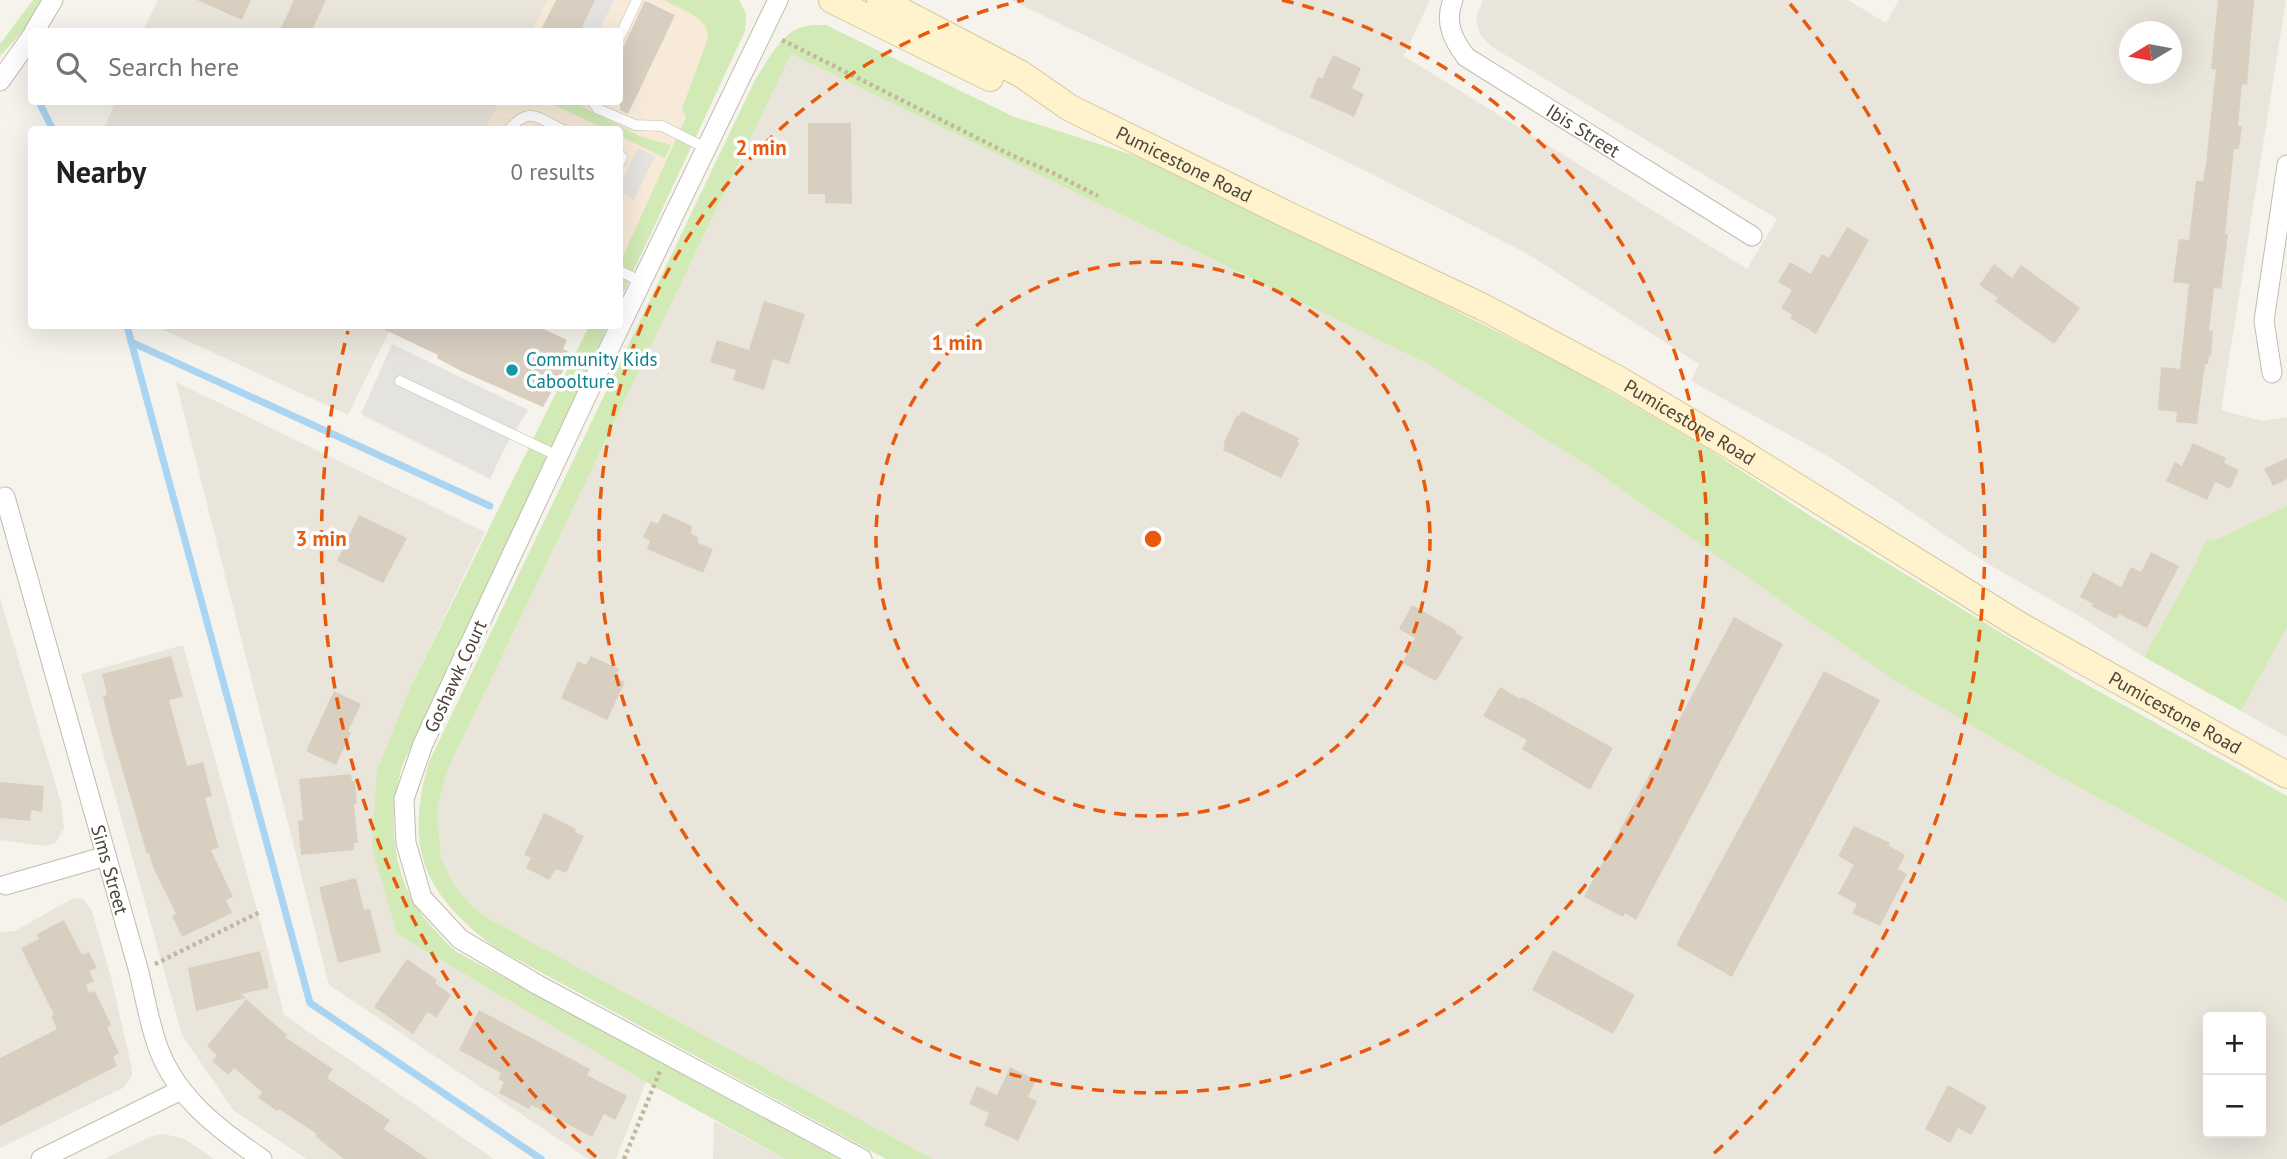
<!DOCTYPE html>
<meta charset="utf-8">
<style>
body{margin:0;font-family:"PT Sans",sans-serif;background:#f2f2f2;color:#202124}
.controls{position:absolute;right:21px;bottom:21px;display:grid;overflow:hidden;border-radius:7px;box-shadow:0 7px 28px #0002}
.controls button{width:63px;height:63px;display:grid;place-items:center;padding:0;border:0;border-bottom:2px solid #e0e0e0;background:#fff;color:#202124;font:35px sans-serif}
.compass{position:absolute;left:2119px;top:21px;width:63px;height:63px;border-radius:50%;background:#fff;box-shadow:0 7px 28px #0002;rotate:260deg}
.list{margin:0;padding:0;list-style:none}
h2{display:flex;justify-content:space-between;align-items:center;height:91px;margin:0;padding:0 28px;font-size:30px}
h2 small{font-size:23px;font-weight:400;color:#757577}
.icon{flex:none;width:38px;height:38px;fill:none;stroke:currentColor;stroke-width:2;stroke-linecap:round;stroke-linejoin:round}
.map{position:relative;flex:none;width:2287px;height:1159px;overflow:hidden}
.search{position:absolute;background:#fff;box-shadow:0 7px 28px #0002;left:28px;top:28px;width:595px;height:77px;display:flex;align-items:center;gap:18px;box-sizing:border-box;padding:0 24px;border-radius:7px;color:#757577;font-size:26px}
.panel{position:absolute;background:#fff;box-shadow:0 7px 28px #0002;left:28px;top:126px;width:595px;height:203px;border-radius:7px}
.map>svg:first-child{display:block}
.residential{fill:#eae5da;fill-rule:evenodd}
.commercial{fill:#f7ead8}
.green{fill:#d2eab5}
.parking{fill:#e5e3e0}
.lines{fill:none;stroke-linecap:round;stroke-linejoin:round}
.stream{stroke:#a9d4f2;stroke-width:7}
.building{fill:#d8cfc1}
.service-casing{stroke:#c2bbae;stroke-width:11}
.minor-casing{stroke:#c2bbae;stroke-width:21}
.secondary-casing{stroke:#d6c79b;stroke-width:28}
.path{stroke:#c4b79f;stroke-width:4.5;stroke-dasharray:3.5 3.5;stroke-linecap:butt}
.service{stroke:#fff;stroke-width:10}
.minor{stroke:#fff;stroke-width:19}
.secondary{stroke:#fff3cd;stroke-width:26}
.ring{fill:none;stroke:#e8590c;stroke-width:3.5;stroke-dasharray:12 9}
.culture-dot{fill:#0f9aa8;stroke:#fff;stroke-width:2.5}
.labels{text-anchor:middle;stroke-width:7;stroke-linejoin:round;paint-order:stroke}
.street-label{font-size:19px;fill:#4b4439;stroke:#fff}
.culture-label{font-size:19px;fill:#0d838f;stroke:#fff;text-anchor:start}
.centre{fill:#e8590c;stroke:#fff;stroke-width:3.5}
.ring-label{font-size:21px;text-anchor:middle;font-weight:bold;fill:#e8590c;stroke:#fff;stroke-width:7;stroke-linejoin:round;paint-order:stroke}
</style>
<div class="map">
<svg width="2287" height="1159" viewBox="0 0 2287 1159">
<rect width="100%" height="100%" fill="#f6f3ec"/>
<g class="residential">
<polygon points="158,0 548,0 532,31 142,32"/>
<path d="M 1011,0 L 1430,0 L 1404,56 L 1747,269 L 1777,219 L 1492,47 L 1481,36 L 1478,27 L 1476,18 L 1483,0 L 1848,0 L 1886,23 L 1899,0 L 2286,0 L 2221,410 L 2262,421 L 2287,417 L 2287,506 L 2213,541 L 2207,539 L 2194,567 L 2144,657 L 2076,614 L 1988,564 L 1833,459 L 1691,381 L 1699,364 L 1526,253 L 1370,173 ZM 2130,32 L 2172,32 L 2172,74 L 2130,74 Z"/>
<path d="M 791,54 L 1428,364 L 1588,466 L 1894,680 L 2053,773 L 2287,901 L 2287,1159 L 933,1159 L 489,919 L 472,906 L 455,886 L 441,858 L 437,810 L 447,771 ZM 2208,1017 L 2261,1017 L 2261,1133 L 2208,1133 Z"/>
<polygon points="115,102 499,102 486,129 104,129"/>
<polygon points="155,326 392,326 348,415"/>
<polygon points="176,382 485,532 410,688 377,770 397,934 646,1082 616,1159 588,1159 329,985"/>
<polygon points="0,598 61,803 64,828 56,842 46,846 0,840"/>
<polygon points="2287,627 2287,737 2241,711"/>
<polygon points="183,645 260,920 284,1015 494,1159 306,1159 233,1110 182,1035 81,674"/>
<polygon points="73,898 83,899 92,911 111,977 132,1069 132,1076 123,1088 0,1148 0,932 15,931"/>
<polygon points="714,1121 786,1159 713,1159"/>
<polygon points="164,1134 185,1139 214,1159 104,1159 152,1136"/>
</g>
<polygon class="commercial" points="548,0 677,0 712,18 704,74 668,160 620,263 620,130 486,130 499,102 620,102 620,32 532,31"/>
<g class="green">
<polygon points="33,0 45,0 32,21 0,56 0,44"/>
<path d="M 664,0 L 739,0 L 746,14 L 745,31 L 620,300 L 620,263 L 686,117 L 682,109 L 708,38 C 708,15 680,10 664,0 Z"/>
<path d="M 826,25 L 1012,116 L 1139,157 L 1431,298 L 1575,371 L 1705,447 L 1812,517 L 2073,677 L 2287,796 L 2287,901 L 2053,773 L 1894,680 L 1588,466 L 1428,364 L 791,54 L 447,771 L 437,810 L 441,858 L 455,886 L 472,906 L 489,919 L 933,1159 L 886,1159 L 496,948 C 425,895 403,850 429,762 L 755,80 C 765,65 777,41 793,31 C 802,25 815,25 826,25 Z"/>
<polygon points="548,102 573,102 642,137 671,145 665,158 620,136 620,130 605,129"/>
<path d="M 589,326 L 608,326 L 402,766 C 389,811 390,863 415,905 C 426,922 441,937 455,951 L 839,1159 L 786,1159 L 646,1082 L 397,934 L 372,848 L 377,770 L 410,688 Z"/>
<polygon points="2287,506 2287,627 2241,711 2144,657 2194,567 2207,538 2213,541"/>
</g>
<g class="parking">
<polygon points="595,0 614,0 599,31 580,32"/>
<polygon points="638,148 655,156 634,200 620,192 620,186"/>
<polygon points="392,344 528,410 506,446 490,479 361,414"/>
</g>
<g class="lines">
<g class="stream">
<polyline points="40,104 53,130"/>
<polyline points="127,326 310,1003 541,1159"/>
<polyline points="131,342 490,506"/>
</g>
</g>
<g class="building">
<polygon points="197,0 251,0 242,20"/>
<polygon points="294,0 326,0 311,32 279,32"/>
<polygon points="556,0 595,0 580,32 540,32"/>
<polygon points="2218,0 2254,0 2247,85 2242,84 2238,126 2242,126 2239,149 2234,149 2225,234 2228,234 2221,289 2214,288 2209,330 2213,331 2211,355 2209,355 2208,364 2205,364 2197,424 2176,422 2177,412 2158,410 2161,367 2180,369 2189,284 2173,282 2179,239 2189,240 2196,181 2203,181 2206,163 2216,69 2211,69"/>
<polygon points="645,1 675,15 628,114 620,110 620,54"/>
<polygon points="1333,55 1361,68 1352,88 1364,94 1354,117 1310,97 1318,77 1322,79"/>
<polygon points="808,123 851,123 852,204 825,203 825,194 808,194"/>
<polygon points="1847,227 1869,240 1816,334 1790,318 1792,315 1781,308 1792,290 1778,282 1790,262 1811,274 1822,254 1829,258"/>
<polygon points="1994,264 2012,278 2021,265 2080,308 2054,344 1995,301 1998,298 1979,285"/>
<polygon points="764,301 805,314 789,364 773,359 764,390 733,380 736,370 710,362 717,340 749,350"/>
<polygon points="377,326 537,326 567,340 563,349 568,351 561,368 564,369 543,407 461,371 437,358 438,355"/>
<polygon points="1242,411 1299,438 1297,442 1300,442 1281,478 1223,450 1225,445 1223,444 1237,415 1239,416"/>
<polygon points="2193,443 2226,458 2224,463 2239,470 2230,489 2215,482 2207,500 2166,481 2175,462 2182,466"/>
<polygon points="2287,458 2287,479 2273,486 2264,469"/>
<polygon points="663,513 692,526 691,534 698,537 698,543 713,549 703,573 647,549 650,541 643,537 651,521 658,524"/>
<polygon points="359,515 407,538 383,583 337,561"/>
<polygon points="2151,552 2179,566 2147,628 2119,614 2116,619 2091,606 2093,604 2080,597 2093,572 2121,587 2131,567 2141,572"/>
<polygon points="1412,605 1457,631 1455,633 1463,637 1436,681 1402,663 1415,638 1399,629"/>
<polygon points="1734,617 1783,644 1636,920 1625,913 1623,917 1584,897"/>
<polygon points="171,656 183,697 169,700 187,766 203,762 212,796 205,798 219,848 211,850 233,897 226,900 232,913 182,937 172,916 176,914 153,867 149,853 147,854 111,731 103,696 107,695 102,674"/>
<polygon points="591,656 619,669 615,677 625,682 607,720 561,698 578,661 586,665"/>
<polygon points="1824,671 1880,700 1732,977 1676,945"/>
<polygon points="1500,687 1520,699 1522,697 1613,748 1590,790 1522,749 1527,740 1483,716"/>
<polygon points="334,691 361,704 348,731 351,733 336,765 306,751"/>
<polygon points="351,774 352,781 355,781 357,804 354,804 358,843 354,843 354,850 301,855 298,821 303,820 299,779"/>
<polygon points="0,782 44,786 42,812 31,810 30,821 0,818"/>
<polygon points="544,813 576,829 575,832 584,836 566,873 556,869 549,880 526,868 531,858 524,855"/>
<polygon points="1854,826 1890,843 1889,846 1905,855 1898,869 1907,874 1880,926 1852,913 1857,904 1838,894 1854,865 1838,856"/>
<polygon points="356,878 364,910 370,909 381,952 338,963 319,887"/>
<polygon points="64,920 82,955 89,952 97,968 89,971 94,981 86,985 89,993 95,991 111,1025 107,1027 119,1053 113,1057 117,1066 0,1126 0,1058 57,1029 51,1016 54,1015 21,948 39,939 37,934"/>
<polygon points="1553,950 1635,995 1613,1034 1532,990"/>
<polygon points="260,951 269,988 241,994 246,998 196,1011 188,968"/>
<polygon points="407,959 437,980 435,983 451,995 436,1018 428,1012 413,1034 374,1007"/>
<polygon points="246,999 287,1035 285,1037 333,1069 327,1078 390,1120 384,1129 428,1159 344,1159 315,1136 317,1134 279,1109 277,1111 258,1098 262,1092 234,1068 228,1075 212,1061 217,1055 207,1046"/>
<polygon points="479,1010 590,1069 587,1075 627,1096 615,1120 604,1114 592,1137 532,1105 529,1109 499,1093 504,1082 498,1079 501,1073 459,1050"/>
<polygon points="1010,1067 1036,1080 1028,1097 1037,1101 1018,1141 984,1125 989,1113 969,1104 977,1086 997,1095"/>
<polygon points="1948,1085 1987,1107 1971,1135 1958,1128 1950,1143 1925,1129"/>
</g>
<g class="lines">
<g class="service-casing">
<g id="service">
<polyline points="620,36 637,0"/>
<polyline points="593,102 598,109 635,125 662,126 706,148"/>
<path d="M 509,130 C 529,105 538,118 563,130"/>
<polyline points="620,156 622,157 620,162"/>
<polyline points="620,271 642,282"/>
<polyline points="400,381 558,456"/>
</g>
</g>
<g class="minor-casing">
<g id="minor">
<polyline points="778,0 592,384 423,744 404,799 406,843 422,898 460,939 538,985 862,1159"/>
<path id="s1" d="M 1453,0 C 1444,22 1453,40 1466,57 L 1752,236"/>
<polyline points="34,32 53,0"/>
<polyline points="0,81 32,36"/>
<polyline points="2272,373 2264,321 2287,165"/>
<path id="s2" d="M 5,497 L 139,972 C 144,993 148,1015 154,1035 C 170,1093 215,1127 262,1159"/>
<polyline points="6,885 106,856"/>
<polyline points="41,1159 181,1090"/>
</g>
</g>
<g class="secondary-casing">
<g id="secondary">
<polyline points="832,0 990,78"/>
<path id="s3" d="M 880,0 L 1021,74 L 1070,108 L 1290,216 L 1483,307 L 1616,378 L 1736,449 L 2019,625 L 2287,775"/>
</g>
</g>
<g class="path">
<polyline points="782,40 1011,155 1051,172 1098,196"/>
<polyline points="155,964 260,912"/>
<polyline points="624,1159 660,1071"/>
</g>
<use href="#service" class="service"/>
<use href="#minor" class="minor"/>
<use href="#secondary" class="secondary"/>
</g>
<g class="ring">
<circle cx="1153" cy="539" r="277"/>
<path d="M1282 0A554 554 0 1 1 1024 0"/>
<path d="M596 1157A832 832 0 0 1 348 331M1790 4A832 832 0 0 1 1710 1157"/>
</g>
<circle class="culture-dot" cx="512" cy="370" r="7"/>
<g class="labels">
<g class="street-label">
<text dy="7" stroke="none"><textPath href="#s1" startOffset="200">Ibis Street</textPath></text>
<text dy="7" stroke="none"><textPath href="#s3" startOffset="346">Pumicestone Road</textPath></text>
<text dy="7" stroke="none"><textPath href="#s3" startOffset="914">Pumicestone Road</textPath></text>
<text transform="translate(455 676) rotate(-65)" y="7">Goshawk Court</text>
<text dy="7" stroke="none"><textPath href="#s3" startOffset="1480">Pumicestone Road</textPath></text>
<text dy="7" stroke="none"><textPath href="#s2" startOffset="387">Sims Street</textPath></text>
</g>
<g class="culture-label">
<text x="526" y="366">Community Kids<tspan x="526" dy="22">Caboolture</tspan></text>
</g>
</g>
<circle cx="1153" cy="539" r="10" class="centre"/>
<g class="ring-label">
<text x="761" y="155">2 min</text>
<text x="957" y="350">1 min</text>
<text x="321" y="546">3 min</text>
</g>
</svg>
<div class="controls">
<button>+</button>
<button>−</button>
</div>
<svg class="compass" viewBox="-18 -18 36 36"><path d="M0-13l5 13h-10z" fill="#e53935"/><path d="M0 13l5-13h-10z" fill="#757577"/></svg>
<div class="search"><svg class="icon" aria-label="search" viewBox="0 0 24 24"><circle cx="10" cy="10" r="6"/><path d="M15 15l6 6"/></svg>Search here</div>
<section class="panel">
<h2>Nearby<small>0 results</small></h2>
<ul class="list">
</ul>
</section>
</div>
